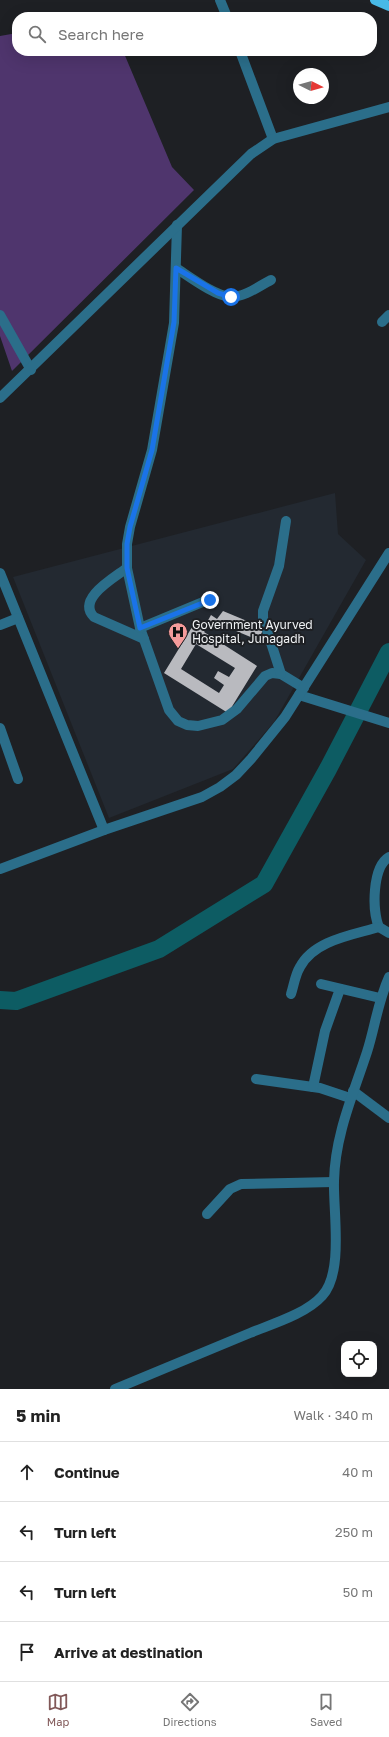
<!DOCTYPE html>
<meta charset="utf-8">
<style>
body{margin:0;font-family:"Golos Text",sans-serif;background:#f2f2f2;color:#222}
.controls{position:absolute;right:12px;bottom:12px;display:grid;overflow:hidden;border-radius:8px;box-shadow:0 4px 16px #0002}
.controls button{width:36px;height:36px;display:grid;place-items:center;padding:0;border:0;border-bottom:1px solid #e0e0e0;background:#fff;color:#222;font:20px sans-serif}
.compass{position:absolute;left:293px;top:68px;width:36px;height:36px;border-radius:50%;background:#fff;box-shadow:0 4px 16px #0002;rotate:95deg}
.stop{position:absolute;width:12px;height:12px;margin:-9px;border:3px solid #1a73e8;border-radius:50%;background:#fff}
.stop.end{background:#1a73e8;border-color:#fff;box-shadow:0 1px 4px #0008}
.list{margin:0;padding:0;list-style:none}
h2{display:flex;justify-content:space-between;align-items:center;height:52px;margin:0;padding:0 16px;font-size:17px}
h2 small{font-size:13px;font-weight:400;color:#767676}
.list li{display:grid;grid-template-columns:26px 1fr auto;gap:12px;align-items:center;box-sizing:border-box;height:60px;padding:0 16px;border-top:1px solid #e0e0e0}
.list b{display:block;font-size:15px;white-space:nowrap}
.list em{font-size:13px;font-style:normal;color:#767676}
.icon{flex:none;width:22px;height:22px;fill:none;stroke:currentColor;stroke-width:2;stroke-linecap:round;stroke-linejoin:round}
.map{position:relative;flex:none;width:389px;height:1389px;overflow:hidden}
.search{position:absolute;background:#fff;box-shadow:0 4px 16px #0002;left:12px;right:12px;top:12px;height:44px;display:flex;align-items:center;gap:10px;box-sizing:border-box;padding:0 14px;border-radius:16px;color:#767676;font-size:15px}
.sheet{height:292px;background:#fff}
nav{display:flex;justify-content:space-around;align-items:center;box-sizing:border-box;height:56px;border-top:1px solid #e0e0e0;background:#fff;font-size:11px;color:#767676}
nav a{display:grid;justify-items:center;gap:2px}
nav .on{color:#815858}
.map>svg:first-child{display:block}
.built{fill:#232931}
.green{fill:#4f356d}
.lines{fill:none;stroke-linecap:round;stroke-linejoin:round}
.river{stroke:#0d5c63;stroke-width:18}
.building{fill:#b9babf;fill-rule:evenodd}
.minor{stroke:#2b6e8a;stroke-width:10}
.major{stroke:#48b9e7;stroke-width:10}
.route{stroke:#1a73e8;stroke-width:5}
.labels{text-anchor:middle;stroke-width:4;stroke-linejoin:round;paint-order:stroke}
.poi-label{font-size:12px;fill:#f0f2f4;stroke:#1e2024;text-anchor:start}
</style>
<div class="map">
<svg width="389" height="1389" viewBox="0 0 389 1389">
<rect width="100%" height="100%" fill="#1e2024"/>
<polygon class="built" points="335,493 338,534 366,560 274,722 233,769 109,818 13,577"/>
<polygon class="green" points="17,33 17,51 123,51 172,167 194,190 12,371 0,336 0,36"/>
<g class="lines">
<polyline class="river" points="0,1000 16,1001 159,949 264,884 328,769 389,652"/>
</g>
<path class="building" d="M 223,611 L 264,628 L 258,640 L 212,621 L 204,632 L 257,666 L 228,713 L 164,673 L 197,619 L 206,624 L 211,615 L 217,619 ZM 196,644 L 235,668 L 229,677 L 218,671 L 214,678 L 224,685 L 219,693 L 181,669 Z"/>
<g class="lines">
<g class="minor">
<polyline points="220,0 227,17"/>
<polyline points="240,51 273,139"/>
<polyline points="177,225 174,323 152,450 130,527 127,544 127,568 140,628 169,710 178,721 187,725 198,726 222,720 237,709 265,676 272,673 281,674 304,688"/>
<path d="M 176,268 C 190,277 215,296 231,297 C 245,297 259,286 271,280"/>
<polyline points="0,315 31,370"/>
<polyline points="382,322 389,315"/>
<polyline points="0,398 251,154 273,139 389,107"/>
<path d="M 127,568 C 114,578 76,599 94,617 L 144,639"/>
<polyline points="0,573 104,830"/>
<polyline points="0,625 18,618"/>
<polyline points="140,628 210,599"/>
<polyline points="281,674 263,618 263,611 279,566 286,521"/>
<polyline points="299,695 389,723"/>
<polyline points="0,728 18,779"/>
<path d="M 389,857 C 372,867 372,911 379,927 L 389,933"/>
<polyline points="0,869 104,830 202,797 220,787 236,775 251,759 285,717 389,553"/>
<polyline points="321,984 380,998"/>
<path d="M 291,994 C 294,985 295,975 300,967 C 314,940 353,935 379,927"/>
<polyline points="256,1079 320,1088 350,1098"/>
<polyline points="313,1087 325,1031 340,989"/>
<polyline points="353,1091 389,1118"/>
<polyline points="207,1214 230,1189 241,1184 334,1182"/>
<path d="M 115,1389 C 160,1370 205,1352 250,1333 C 272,1324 306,1314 322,1296 C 344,1273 333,1211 334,1181 C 335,1135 353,1095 367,1052 C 375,1027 378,1001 389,977"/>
</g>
<polyline class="major" points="375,0 389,6"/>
</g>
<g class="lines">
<polyline class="route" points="210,600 140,628 127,568 127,544 130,527 152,450 174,322 176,268 218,293 231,297"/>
</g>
<defs>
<g id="hospital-pin" transform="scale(1)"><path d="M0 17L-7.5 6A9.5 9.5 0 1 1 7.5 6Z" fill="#f59b9b" stroke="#1e2024"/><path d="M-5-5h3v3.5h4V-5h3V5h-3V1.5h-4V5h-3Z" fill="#111"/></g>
</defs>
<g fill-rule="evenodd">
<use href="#hospital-pin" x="178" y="632"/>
</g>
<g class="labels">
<g class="poi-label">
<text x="192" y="629">Government Ayurved<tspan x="192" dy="14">Hospital, Junagadh</tspan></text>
</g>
</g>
</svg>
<div class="controls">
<button><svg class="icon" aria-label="locate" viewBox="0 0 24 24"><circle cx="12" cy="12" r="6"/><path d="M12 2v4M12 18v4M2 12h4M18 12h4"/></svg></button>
</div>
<svg class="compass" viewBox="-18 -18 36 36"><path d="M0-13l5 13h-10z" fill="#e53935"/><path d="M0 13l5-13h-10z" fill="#767676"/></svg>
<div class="stop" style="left:231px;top:297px"></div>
<div class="stop end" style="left:210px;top:600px"></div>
<div class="search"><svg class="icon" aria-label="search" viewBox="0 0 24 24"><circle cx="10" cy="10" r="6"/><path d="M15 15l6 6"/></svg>Search here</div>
</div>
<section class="sheet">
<h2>5 min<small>Walk · 340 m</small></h2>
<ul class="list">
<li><svg class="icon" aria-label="ahead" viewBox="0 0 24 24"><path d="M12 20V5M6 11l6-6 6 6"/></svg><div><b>Continue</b></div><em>40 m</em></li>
<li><svg class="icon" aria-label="left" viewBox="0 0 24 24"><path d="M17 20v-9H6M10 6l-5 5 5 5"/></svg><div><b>Turn left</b></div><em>250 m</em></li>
<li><svg class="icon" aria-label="left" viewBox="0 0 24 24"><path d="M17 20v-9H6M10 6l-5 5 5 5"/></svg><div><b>Turn left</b></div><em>50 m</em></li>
<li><svg class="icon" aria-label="arrive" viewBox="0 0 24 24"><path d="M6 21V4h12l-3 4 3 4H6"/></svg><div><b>Arrive at destination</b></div></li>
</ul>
</section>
<nav>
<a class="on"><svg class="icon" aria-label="map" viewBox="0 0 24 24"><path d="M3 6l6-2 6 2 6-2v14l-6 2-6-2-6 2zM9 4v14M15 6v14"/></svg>Map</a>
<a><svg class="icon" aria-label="directions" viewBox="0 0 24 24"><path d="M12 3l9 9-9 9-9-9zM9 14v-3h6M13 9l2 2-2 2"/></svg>Directions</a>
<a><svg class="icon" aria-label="saved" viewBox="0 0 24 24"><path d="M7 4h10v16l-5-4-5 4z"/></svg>Saved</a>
</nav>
